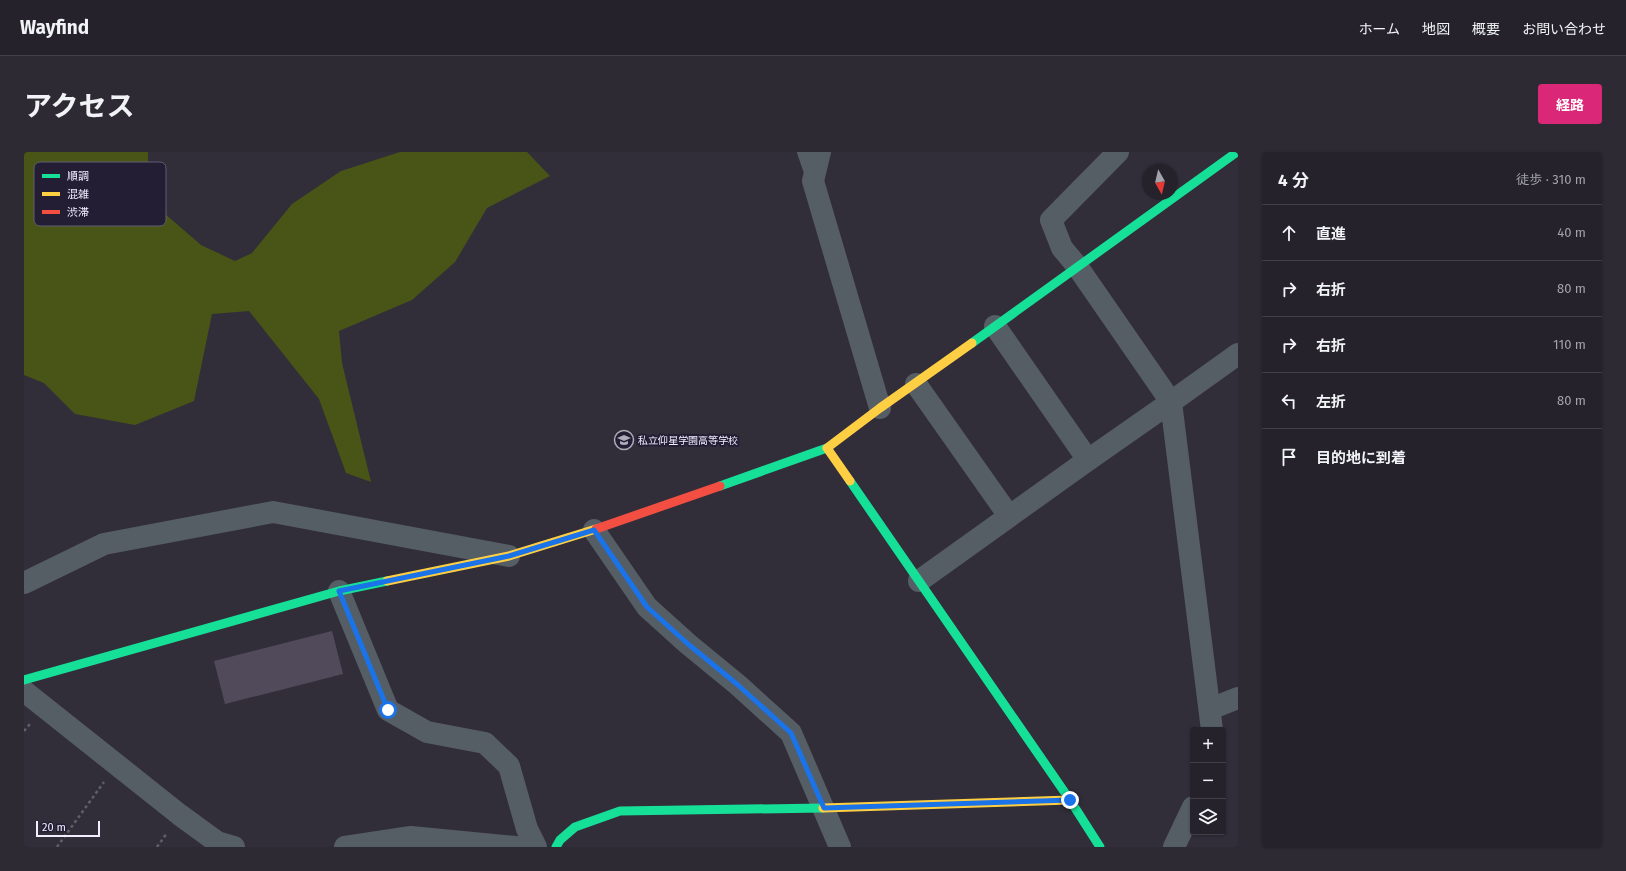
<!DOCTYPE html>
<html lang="ja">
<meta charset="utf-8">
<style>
body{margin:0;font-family:"Fira Sans","Noto Sans JP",sans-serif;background:#2d2a34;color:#f1f3f6}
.controls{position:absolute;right:12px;bottom:12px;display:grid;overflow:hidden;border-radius:4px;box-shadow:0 1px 3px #0004}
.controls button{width:36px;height:36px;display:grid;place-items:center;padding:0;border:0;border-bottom:1px solid #423f48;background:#25222c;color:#f1f3f6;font:20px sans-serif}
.compass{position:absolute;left:1118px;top:12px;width:36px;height:36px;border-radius:50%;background:#25222c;box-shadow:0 1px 3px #0004;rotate:172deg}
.scale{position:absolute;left:12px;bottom:10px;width:64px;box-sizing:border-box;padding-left:4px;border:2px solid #f2eeff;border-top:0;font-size:11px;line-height:14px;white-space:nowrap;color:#f2eeff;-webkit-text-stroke:3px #241e35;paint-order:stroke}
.stop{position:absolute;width:12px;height:12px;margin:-9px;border:3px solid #1a73e8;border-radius:50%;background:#fff}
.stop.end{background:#1a73e8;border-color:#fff;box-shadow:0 1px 4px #0008}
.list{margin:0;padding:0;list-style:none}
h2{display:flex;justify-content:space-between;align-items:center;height:52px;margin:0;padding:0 16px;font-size:17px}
h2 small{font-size:13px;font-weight:400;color:#a3a4a9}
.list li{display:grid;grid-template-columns:26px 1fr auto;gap:12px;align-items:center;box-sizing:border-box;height:56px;padding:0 16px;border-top:1px solid #423f48}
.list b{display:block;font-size:15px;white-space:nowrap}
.list em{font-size:13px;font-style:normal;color:#a3a4a9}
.icon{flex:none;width:22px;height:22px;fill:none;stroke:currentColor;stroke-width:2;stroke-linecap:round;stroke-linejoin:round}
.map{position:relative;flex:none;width:1214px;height:695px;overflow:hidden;border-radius:4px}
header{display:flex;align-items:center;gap:24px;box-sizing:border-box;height:56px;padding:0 20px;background:#25222c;border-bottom:1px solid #423f48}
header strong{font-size:19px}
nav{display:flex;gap:22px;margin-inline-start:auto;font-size:14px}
.intro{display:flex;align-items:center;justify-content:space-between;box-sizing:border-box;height:96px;padding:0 24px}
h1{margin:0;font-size:28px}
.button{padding:10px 18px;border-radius:4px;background:#db2777;color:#fff;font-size:14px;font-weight:700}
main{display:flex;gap:24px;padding:0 24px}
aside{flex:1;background:#25222c;border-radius:4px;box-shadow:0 1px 3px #0004}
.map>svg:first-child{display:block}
.forest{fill:#485516}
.building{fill:#514a5a}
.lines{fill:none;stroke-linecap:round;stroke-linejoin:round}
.path{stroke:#5c6068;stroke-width:2.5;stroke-dasharray:3 3;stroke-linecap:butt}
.lane{stroke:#565e65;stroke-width:12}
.street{stroke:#565e65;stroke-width:22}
.fast{stroke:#16e098;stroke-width:9}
.slow{stroke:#ffcf43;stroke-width:9}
.jam{stroke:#f24e42;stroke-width:9}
.route{stroke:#1a73e8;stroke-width:5}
.labels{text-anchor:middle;stroke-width:4;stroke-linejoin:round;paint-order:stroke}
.poi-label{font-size:10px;fill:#f2eeff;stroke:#241e35;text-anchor:start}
.key{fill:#241e35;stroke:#625c72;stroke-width:1}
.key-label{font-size:11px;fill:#f2eeff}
</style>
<header>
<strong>Wayfind</strong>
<nav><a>ホーム</a><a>地図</a><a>概要</a><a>お問い合わせ</a></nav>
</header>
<div class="intro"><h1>アクセス</h1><a class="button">経路</a></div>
<main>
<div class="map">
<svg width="1214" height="695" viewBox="0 0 1214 695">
<rect width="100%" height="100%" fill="#312e3a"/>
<polygon class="forest" points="0,0 124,0 125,48 177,93 211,109 228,101 268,52 317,19 376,0 503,0 526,24 463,56 431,110 388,148 315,179 318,211 347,330 322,321 295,247 225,159 188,162 170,249 111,273 51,262 20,231 0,223"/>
<polygon class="building" points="308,479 319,522 201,552 190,509"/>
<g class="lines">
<g class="path">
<polyline points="0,579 6,572"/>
<polyline points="33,695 80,630"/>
<polyline points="133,695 143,681"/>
</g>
<polyline class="lane" points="779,0 788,26"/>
<g class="street">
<polyline points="796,0 789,29 856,256"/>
<polyline points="971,174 1064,308"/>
<polyline points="892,232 985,364"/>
<polyline points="570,378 623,455 664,492 714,533 767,581 816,695"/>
<polyline points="895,429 1064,308 1147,250 1053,114 1038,96 1027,68 1094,0"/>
<polyline points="0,431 80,392 249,360 485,404"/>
<polyline points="315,439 364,558 403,580 461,591 485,614 503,677 512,695"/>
<polyline points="0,539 156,663 193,690 210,695"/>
<polyline points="1186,557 1214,546"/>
<polyline points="1188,578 1147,250 1214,202"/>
<polyline points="321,695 387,685 492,695"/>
<polyline points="1150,695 1169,655"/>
</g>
<g class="fast">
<polyline points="948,191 1213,0"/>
<polyline points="826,329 1046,648 1076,695"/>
<polyline points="696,334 803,296"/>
<polyline points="0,528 315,439 363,429"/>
<polyline points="532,695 536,688 551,675 596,659 799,656"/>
</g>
<g class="slow">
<polyline points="826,329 803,296 856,256 948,191"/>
<polyline points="363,429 485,404 572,377"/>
<polyline points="799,656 1046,648"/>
</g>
<polyline class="jam" points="572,377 696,334"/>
</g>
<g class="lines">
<polyline class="route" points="364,558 315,439 485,404 570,378 623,455 664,492 714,533 767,581 800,656 1046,648"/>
</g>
<defs>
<g id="school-ring" transform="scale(1)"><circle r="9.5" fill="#241e35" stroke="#aeabba" stroke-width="1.5"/><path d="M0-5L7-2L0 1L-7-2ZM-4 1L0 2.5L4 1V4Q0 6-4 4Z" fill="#aeabba"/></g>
</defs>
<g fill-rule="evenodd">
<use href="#school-ring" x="600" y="288"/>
</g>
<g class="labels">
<g class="poi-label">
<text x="614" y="292">私立仰星学園高等学校</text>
</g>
</g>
<rect x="10" y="10" width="132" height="64" rx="6" class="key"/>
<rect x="18" y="22" width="18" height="4" fill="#16e098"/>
<rect x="18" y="40" width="18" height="4" fill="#ffcf43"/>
<rect x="18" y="58" width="18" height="4" fill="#f24e42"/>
<g class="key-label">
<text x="43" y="28">順調</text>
<text x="43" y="46">混雑</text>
<text x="43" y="64">渋滞</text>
</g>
</svg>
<div class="controls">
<button>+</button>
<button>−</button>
<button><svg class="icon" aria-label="layers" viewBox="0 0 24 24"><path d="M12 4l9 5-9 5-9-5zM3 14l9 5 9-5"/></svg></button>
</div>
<svg class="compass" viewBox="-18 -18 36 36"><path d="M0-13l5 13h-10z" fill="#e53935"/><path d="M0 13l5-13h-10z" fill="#a3a4a9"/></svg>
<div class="scale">20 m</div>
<div class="stop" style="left:364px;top:558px"></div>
<div class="stop end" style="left:1046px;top:648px"></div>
</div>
<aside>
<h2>4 分<small>徒歩 · 310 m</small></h2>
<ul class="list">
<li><svg class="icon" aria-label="ahead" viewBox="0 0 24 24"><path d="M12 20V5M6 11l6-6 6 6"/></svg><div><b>直進</b></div><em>40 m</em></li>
<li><svg class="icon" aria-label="right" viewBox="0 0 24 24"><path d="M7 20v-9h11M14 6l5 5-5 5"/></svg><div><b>右折</b></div><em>80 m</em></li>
<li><svg class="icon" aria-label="right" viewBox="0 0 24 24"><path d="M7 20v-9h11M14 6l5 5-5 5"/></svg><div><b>右折</b></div><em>110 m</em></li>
<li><svg class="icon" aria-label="left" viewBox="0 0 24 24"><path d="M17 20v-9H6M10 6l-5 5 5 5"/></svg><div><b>左折</b></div><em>80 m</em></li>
<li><svg class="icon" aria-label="arrive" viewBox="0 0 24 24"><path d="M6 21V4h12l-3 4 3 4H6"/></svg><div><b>目的地に到着</b></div></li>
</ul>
</aside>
</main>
